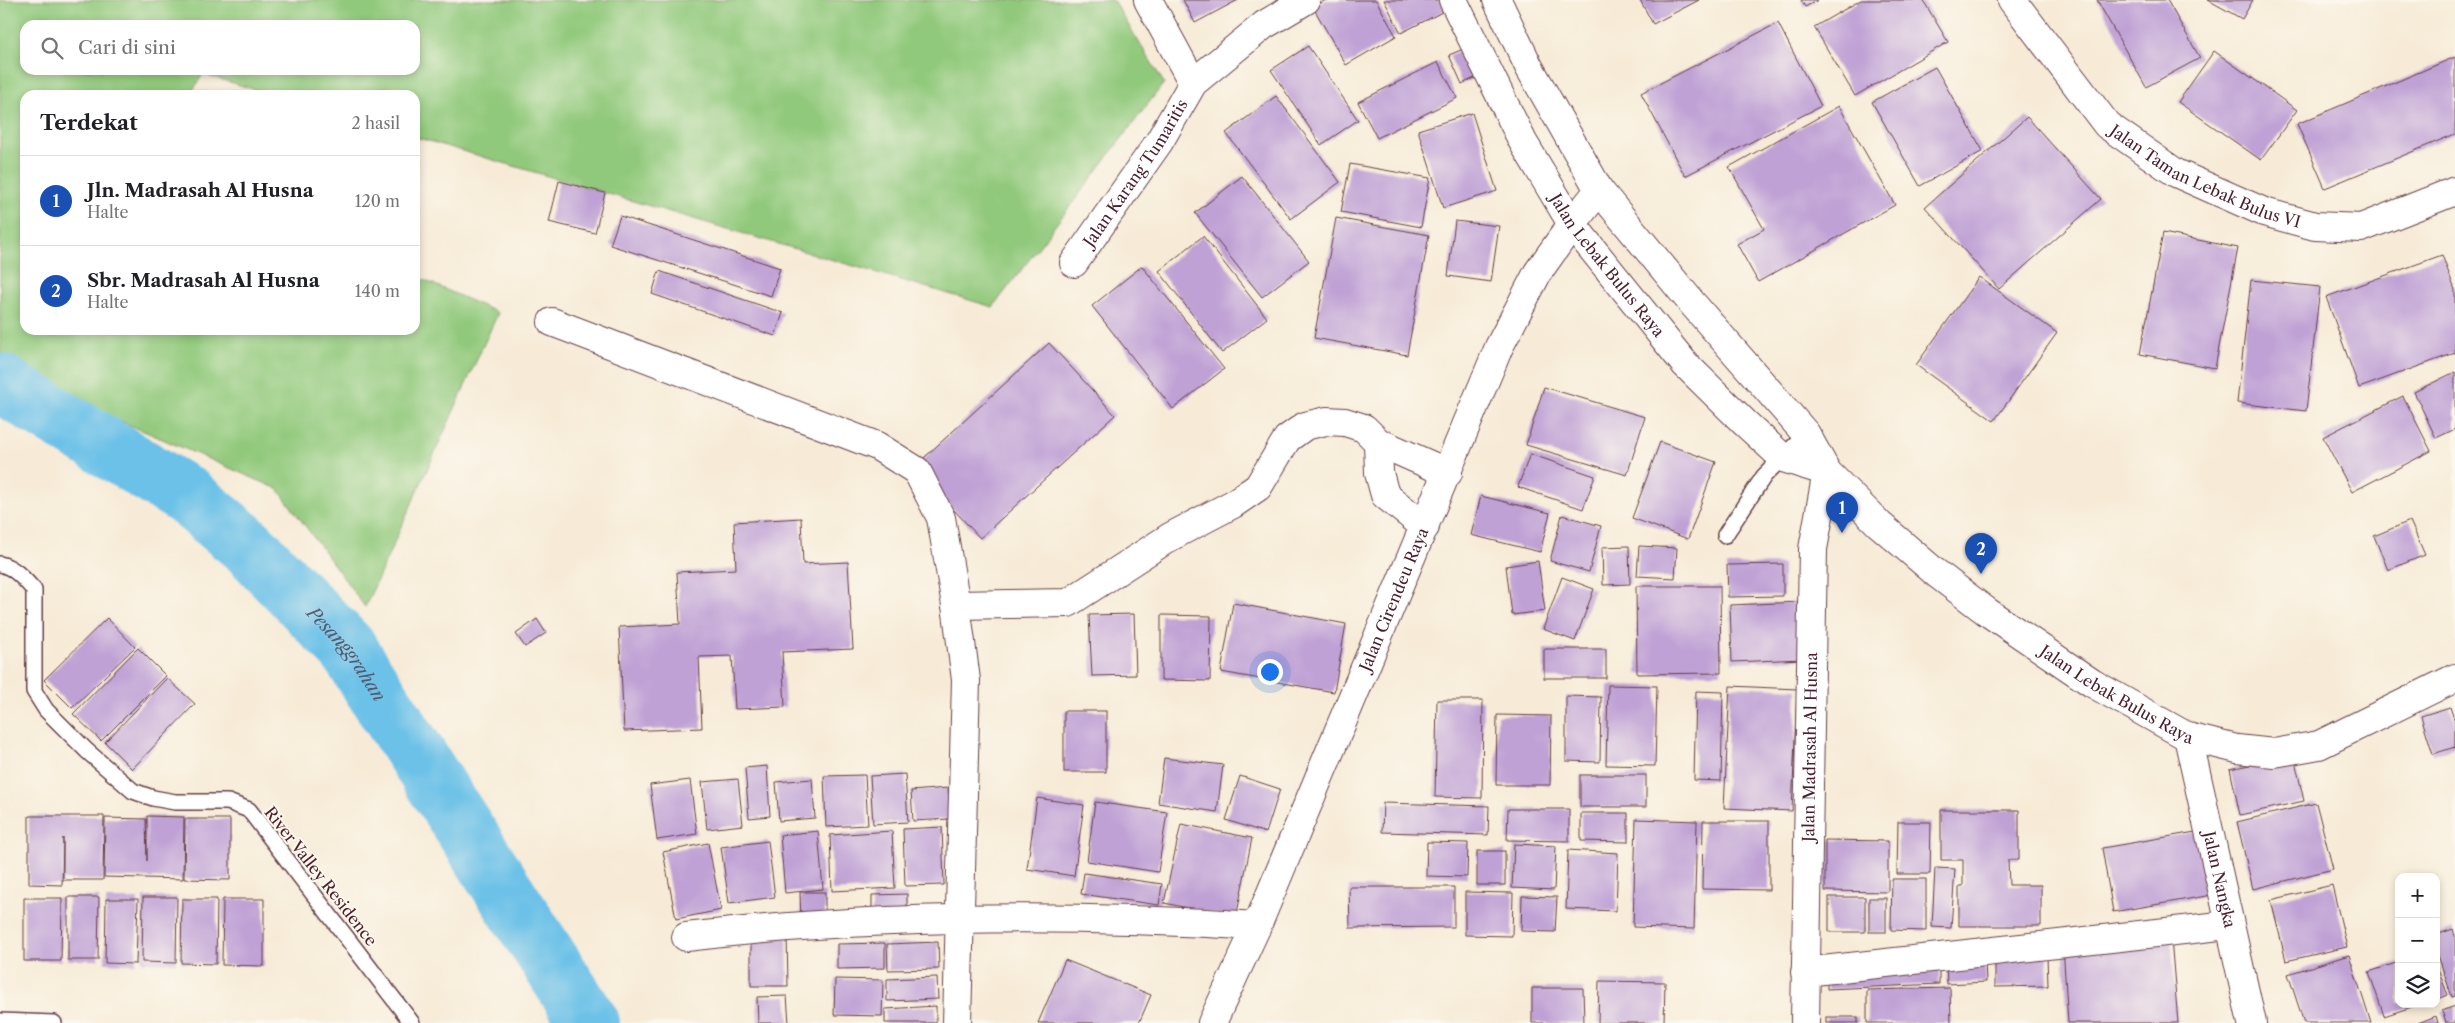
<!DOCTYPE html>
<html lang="id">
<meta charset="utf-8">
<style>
body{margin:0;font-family:"Libre Caslon Text",serif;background:#f2f2f2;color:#202124}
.controls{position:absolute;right:15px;bottom:15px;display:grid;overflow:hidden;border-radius:10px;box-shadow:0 2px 8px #0003}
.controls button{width:45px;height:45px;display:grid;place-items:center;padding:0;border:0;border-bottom:1px solid #e0e0e0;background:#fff;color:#202124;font:25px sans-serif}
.you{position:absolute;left:1269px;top:671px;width:18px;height:18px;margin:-12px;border:4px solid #fff;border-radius:50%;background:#1a73e8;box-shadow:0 0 0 8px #1a73e833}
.badge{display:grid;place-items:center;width:32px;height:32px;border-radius:50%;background:#d93025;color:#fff;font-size:16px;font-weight:700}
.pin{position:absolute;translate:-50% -41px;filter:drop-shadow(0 1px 2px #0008)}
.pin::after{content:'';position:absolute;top:26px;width:18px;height:15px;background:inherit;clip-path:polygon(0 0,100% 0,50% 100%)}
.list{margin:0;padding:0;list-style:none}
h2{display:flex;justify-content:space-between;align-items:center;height:65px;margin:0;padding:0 20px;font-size:21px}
h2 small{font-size:16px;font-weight:400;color:#757577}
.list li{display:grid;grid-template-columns:32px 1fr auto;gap:15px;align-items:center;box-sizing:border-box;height:90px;padding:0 20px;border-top:1px solid #e0e0e0}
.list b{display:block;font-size:19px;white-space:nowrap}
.list p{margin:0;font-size:16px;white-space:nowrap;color:#757577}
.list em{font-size:16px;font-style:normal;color:#757577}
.icon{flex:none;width:28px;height:28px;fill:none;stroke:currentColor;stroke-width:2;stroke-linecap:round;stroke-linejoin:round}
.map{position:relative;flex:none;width:2455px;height:1023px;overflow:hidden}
.search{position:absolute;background:#fff;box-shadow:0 2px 8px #0003;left:20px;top:20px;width:400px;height:55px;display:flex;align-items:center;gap:12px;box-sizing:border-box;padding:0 18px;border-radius:15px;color:#757577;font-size:19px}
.panel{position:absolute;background:#fff;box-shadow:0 2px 8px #0003;left:20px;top:90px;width:400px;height:245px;border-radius:15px}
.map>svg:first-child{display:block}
.green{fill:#91c97c;stroke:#6e7454;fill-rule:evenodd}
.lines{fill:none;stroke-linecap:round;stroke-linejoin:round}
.river{stroke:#6cc1e8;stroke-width:60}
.building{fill:#bfa1d5}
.service-casing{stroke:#643e45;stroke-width:18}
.minor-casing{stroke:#643e45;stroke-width:30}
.secondary-casing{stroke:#643e45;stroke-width:30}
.service{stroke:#fff;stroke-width:15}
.minor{stroke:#fff;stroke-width:28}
.secondary{stroke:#fff;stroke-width:28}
.labels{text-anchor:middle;stroke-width:4;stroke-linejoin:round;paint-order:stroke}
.street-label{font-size:16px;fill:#4a1f2b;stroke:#fbf7ec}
.water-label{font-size:18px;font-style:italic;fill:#56586d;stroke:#fbf7ec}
</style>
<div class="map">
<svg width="2455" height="1023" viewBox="0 0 2455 1023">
<rect width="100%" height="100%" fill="#fbf7ec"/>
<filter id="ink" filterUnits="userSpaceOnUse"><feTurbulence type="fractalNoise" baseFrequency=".02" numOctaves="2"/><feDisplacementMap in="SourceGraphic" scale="10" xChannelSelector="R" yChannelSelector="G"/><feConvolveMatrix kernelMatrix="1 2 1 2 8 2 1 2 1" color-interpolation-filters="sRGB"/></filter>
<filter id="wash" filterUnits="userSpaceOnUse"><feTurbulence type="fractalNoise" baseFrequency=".0096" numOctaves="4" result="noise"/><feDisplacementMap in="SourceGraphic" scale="20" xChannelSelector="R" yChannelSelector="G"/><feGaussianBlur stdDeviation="1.12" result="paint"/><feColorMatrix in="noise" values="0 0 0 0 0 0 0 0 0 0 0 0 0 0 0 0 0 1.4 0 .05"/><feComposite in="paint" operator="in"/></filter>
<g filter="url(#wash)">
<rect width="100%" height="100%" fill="#f7ebd7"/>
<path class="green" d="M 0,0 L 1113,0 L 1164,83 L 993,307 L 415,137 L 415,95 L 273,95 L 203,74 L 190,95 L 25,95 L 25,330 L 415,330 L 415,276 L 498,313 L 365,607 L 278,489 L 0,369 ZM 25,25 L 415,25 L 415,70 L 25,70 Z"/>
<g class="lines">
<path class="river" id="s1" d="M 0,383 L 187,496 L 249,547 L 348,649 L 590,1023"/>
</g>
<g id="blocks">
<g class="building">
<polygon points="1183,0 1238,0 1195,23"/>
<polygon points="1326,0 1376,0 1396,36 1346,65 1313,7"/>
<polygon points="1384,0 1443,0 1448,9 1401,33"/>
<polygon points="1640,0 1699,0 1653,24"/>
<polygon points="1801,0 1818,0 1805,7"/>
<polygon points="1861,0 1923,0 1948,42 1855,96 1814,27"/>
<polygon points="2097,0 2167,0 2200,58 2146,87"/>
<polygon points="2208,0 2253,0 2242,19"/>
<polygon points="1778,23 1821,106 1685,176 1641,93"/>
<polygon points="1308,46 1358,120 1321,145 1271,70"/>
<polygon points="1468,47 1481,75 1462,84 1449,55"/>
<polygon points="2214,51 2297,110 2261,160 2178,102"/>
<polygon points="2455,57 2455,134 2325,188 2297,124"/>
<polygon points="1438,62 1457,98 1377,138 1358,102"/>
<polygon points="1935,67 1983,151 1920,186 1872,102"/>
<polygon points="1276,96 1340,182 1291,219 1226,133"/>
<polygon points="1839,106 1895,205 1758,282 1737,244 1764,229 1729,167"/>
<polygon points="1472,113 1497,191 1443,208 1418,130"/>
<polygon points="2027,117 2101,199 1999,289 1925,207"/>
<polygon points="1350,164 1430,178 1421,227 1341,212"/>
<polygon points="1242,176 1309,261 1262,297 1195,213"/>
<polygon points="559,181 605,193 595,233 549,222"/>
<polygon points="620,216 780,268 771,296 610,245"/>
<polygon points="1336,218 1429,235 1407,355 1314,338"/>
<polygon points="1455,221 1499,226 1491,282 1448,276"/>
<polygon points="2163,233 2238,248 2215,368 2140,354"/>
<polygon points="1203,236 1267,318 1222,353 1159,271"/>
<polygon points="2442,255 2455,290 2455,353 2359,388 2326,297"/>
<polygon points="1142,266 1224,369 1173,409 1092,306"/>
<polygon points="659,271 783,313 775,336 652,294"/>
<polygon points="1979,277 2057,333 1994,421 1916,365"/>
<polygon points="2251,280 2320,287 2306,411 2237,403"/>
<polygon points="1049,343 1115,415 980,538 914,467"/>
<polygon points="2455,372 2455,429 2436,438 2414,392"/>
<polygon points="1544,387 1645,417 1627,475 1526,445"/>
<polygon points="2403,396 2431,451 2352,492 2323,437"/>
<polygon points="1660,442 1716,462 1688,539 1632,518"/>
<polygon points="1530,454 1595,476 1583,509 1518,487"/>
<polygon points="1481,496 1550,513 1540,552 1471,535"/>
<polygon points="1562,515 1601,526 1589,572 1550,561"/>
<polygon points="801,518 803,564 848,562 853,649 782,652 785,707 735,709 732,656 699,657 702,728 624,731 619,627 680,624 677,572 736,569 734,522"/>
<polygon points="2410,521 2425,555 2388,570 2374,536"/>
<polygon points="1629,546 1630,584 1603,585 1602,547"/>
<polygon points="1639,546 1677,548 1675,578 1637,576"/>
<polygon points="1538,561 1545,611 1512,615 1506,566"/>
<polygon points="1783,564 1783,596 1728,597 1727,565"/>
<polygon points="1562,577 1594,589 1575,641 1543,629"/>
<polygon points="1636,586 1720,586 1721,673 1637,674"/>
<polygon points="1801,602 1803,659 1732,662 1730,605"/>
<polygon points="1233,603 1346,624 1334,692 1221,672"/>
<polygon points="1134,614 1136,675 1092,676 1089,615"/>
<polygon points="1161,615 1211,616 1210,681 1161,680"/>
<polygon points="107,618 135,647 72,708 44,680"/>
<polygon points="537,619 546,633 525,647 516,634"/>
<polygon points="138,648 166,676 101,741 73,714"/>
<rect x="1544" y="649" width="62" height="29"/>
<polygon points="167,678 195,704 132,769 105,742"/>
<polygon points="1608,685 1657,686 1655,766 1606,765"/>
<polygon points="1730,686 1797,689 1792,811 1724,808"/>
<polygon points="1696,691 1723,692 1721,781 1694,780"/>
<polygon points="1566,696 1601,697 1600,762 1566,761"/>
<polygon points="1437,700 1483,700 1482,798 1435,797"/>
<polygon points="2450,707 2455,722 2455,747 2433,754 2421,716"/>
<rect x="1064" y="711" width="42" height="61"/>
<polygon points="1497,715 1551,716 1550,785 1496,785"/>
<polygon points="2294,756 2304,801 2240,815 2230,769"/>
<polygon points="1164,758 1223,765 1217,812 1158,803"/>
<polygon points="767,766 770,816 749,818 745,768"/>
<polygon points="905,774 908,822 873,824 870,776"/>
<polygon points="865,775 868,825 826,827 824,776"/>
<rect x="1580" y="775" width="66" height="32"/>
<polygon points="1240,776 1280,789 1266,833 1226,820"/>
<polygon points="738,779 743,825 707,829 702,782"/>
<polygon points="812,779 815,818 779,821 776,782"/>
<polygon points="690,780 697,834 657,840 650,785"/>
<polygon points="948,788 950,819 913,821 911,791"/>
<polygon points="1037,798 1084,805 1074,876 1027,869"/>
<polygon points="1095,802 1167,812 1158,872 1087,861"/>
<polygon points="1383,803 1489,806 1488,835 1382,832"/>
<polygon points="2316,803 2333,869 2253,889 2237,822"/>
<polygon points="1508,809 1569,809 1569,841 1507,840"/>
<polygon points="1941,810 2019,810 2019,860 2008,860 2009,885 2041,885 2041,926 1959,926 1959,886 1963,886 1963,860 1941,860"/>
<polygon points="1581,813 1628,813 1628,842 1581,841"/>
<polygon points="29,816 104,816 103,880 63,880 63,838 62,885 29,884"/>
<polygon points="147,816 184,817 183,879 104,877 105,818 146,819 147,861"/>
<polygon points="185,819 230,819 230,880 184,879"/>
<polygon points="1636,819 1697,821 1694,929 1633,927"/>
<polygon points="1703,821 1769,821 1769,890 1702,889"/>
<polygon points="1898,822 1931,822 1930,874 1897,874"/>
<polygon points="1181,824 1252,838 1236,918 1164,903"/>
<polygon points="942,827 944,885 905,886 903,829"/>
<polygon points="2207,830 2218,894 2113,912 2102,848"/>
<polygon points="818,831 823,889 785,893 780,835"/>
<polygon points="892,831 895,888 832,891 830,835"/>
<polygon points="1825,840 1888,841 1888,892 1825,891"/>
<polygon points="768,841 775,897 729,903 721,847"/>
<polygon points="1427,842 1468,843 1467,877 1426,876"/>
<polygon points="708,843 721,910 676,919 663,852"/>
<polygon points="1514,844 1556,846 1554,890 1512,888"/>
<polygon points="1568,850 1618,853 1616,911 1566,909"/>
<rect x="1477" y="851" width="28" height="34"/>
<polygon points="1935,868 1955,869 1951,928 1932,927"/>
<polygon points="1084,873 1162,884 1159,905 1081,894"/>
<polygon points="1892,879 1926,879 1926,931 1891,930"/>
<polygon points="2332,885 2347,947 2286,961 2271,900"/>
<polygon points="1349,887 1454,887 1454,927 1350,928"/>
<polygon points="800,892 825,892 825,922 801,922"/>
<polygon points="1465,892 1513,893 1512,936 1465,935"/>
<polygon points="907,894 907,919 872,920 872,895"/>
<polygon points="1522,896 1557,897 1555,932 1521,931"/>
<polygon points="68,897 99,897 98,960 68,960"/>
<polygon points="143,897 177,897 176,963 142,962"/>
<rect x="1829" y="897" width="36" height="35"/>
<polygon points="24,898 62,898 61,961 24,961"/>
<rect x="1869" y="898" width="17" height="34"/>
<polygon points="106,899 138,899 136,964 105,963"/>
<polygon points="182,899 217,899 216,964 181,963"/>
<polygon points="223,899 264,899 264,966 222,965"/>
<polygon points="2453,929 2455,936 2455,996 2452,997 2436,949 2436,935"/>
<polygon points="787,935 788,986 751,986 751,936"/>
<polygon points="2171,938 2178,1023 2068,1023 2063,946"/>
<polygon points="938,942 939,969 888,970 887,944"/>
<polygon points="885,943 885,968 837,969 837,944"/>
<polygon points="2047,955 2048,986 1995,987 1995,956"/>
<polygon points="2349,955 2371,1023 2304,1023 2288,974"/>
<polygon points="1985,959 1986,982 1947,984 1946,961"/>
<polygon points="1065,960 1151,995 1139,1023 1038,1023"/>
<polygon points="2399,962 2399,1004 2418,1005 2384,1016 2369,972"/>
<polygon points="2436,965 2448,995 2436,1000"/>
<polygon points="1939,971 1939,984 1827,989 1827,976"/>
<polygon points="937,977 938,999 887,1001 887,979"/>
<polygon points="835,979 883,980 882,1016 834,1015"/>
<polygon points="1599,981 1665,982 1664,1023 1598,1023"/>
<polygon points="1532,988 1583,988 1584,1023 1532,1023"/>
<polygon points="1950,988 1951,1023 1867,1023 1867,990"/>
<polygon points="787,996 789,1023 758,1023 757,997"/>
<polygon points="936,1006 936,1023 885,1023 885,1009"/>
<polygon points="2455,1006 2455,1023 2446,1023 2442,1011"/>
<polygon points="2436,1016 2438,1023 2418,1023"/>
<rect x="1826" y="1017" width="32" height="6"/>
</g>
</g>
</g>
<g filter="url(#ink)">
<use href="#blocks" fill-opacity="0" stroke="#643e45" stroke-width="1"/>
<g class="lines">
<g class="service-casing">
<g id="service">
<polyline points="1725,535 1764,476 1806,434"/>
<path d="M 0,564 C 14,567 24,579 34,590 L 34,691 L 46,710 L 87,751 L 133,791 L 153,798 L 175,802 L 228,802 L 249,810 L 412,1023"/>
<polyline points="0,1021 54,1023"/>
</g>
</g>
<g class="minor-casing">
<g id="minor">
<polyline points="1148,0 1193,83"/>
<path id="s2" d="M 2012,0 L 2107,125 L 2176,173 L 2264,212 L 2315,226 L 2361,228 L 2455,191"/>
<path id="s3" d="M 1074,263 L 1159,142 L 1193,83 L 1264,25 L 1306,0"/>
<polyline points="552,322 877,446 917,471 941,518 956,605 966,680 957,1023"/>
<polyline points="1378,442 1379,473 1385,495 1425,527"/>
<polyline points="956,605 1068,603 1170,537 1233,504 1258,487 1287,439 1305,426 1326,421 1345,422 1364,428 1378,442 1448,473"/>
<path id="s4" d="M 2188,737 L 2252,1023"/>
<path d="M 686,937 C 873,915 1070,914 1257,926"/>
<polyline points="1805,972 2229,925"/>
<path id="s5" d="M 1805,1023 L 1813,549 L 1827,472"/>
</g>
</g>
<g class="secondary-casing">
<g id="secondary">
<path id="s6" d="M 1453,0 L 1523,142 L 1572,224 L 1685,364 L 1745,423 L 1783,458 L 1827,472"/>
<path id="s7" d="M 1497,0 L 1529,67 L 1599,190 L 1692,303 L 1806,434 L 1827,472 L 1879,524 L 1936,573 L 1986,611 L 2092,683 L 2188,737 L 2237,749 L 2274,753 L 2319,745 L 2455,678"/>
<path id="s8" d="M 1212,1023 L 1257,926 L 1499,347 L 1538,272 L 1572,224 L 1599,190"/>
</g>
</g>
<use href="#service" class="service"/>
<use href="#minor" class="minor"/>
<use href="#secondary" class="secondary"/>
</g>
</g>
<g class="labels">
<g class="street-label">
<text dy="6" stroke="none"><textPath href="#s3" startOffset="109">Jalan Karang Tumaritis</textPath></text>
<text dy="6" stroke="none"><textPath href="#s2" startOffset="269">Jalan Taman Lebak Bulus VI</textPath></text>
<text dy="6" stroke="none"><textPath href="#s6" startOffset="308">Jalan Lebak Bulus Raya</textPath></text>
<text dy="6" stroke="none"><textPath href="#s8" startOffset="461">Jalan Cirendeu Raya</textPath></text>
<text dy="6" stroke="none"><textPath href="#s7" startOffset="946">Jalan Lebak Bulus Raya</textPath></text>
<text dy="6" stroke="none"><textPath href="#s5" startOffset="276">Jalan Madrasah Al Husna</textPath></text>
<text transform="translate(321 876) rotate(52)" y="6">River Valley Residence</text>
<text dy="6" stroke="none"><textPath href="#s4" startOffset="146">Jalan Nangka</textPath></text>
</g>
<g class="water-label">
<text dy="6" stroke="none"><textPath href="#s1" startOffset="444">Pesanggrahan</textPath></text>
</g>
</g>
</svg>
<div class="controls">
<button>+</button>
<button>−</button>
<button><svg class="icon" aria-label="layers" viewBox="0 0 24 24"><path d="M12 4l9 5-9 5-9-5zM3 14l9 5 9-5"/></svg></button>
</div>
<div class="you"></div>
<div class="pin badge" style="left:1842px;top:533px;background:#1a4fb4">1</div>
<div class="pin badge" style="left:1981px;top:574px;background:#1a4fb4">2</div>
<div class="search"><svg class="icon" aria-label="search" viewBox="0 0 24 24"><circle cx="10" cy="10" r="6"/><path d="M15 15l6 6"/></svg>Cari di sini</div>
<section class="panel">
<h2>Terdekat<small>2 hasil</small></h2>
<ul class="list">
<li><span class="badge" style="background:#1a4fb4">1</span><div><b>Jln. Madrasah Al Husna</b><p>Halte</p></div><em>120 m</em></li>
<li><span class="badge" style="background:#1a4fb4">2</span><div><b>Sbr. Madrasah Al Husna</b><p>Halte</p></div><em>140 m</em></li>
</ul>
</section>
</div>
